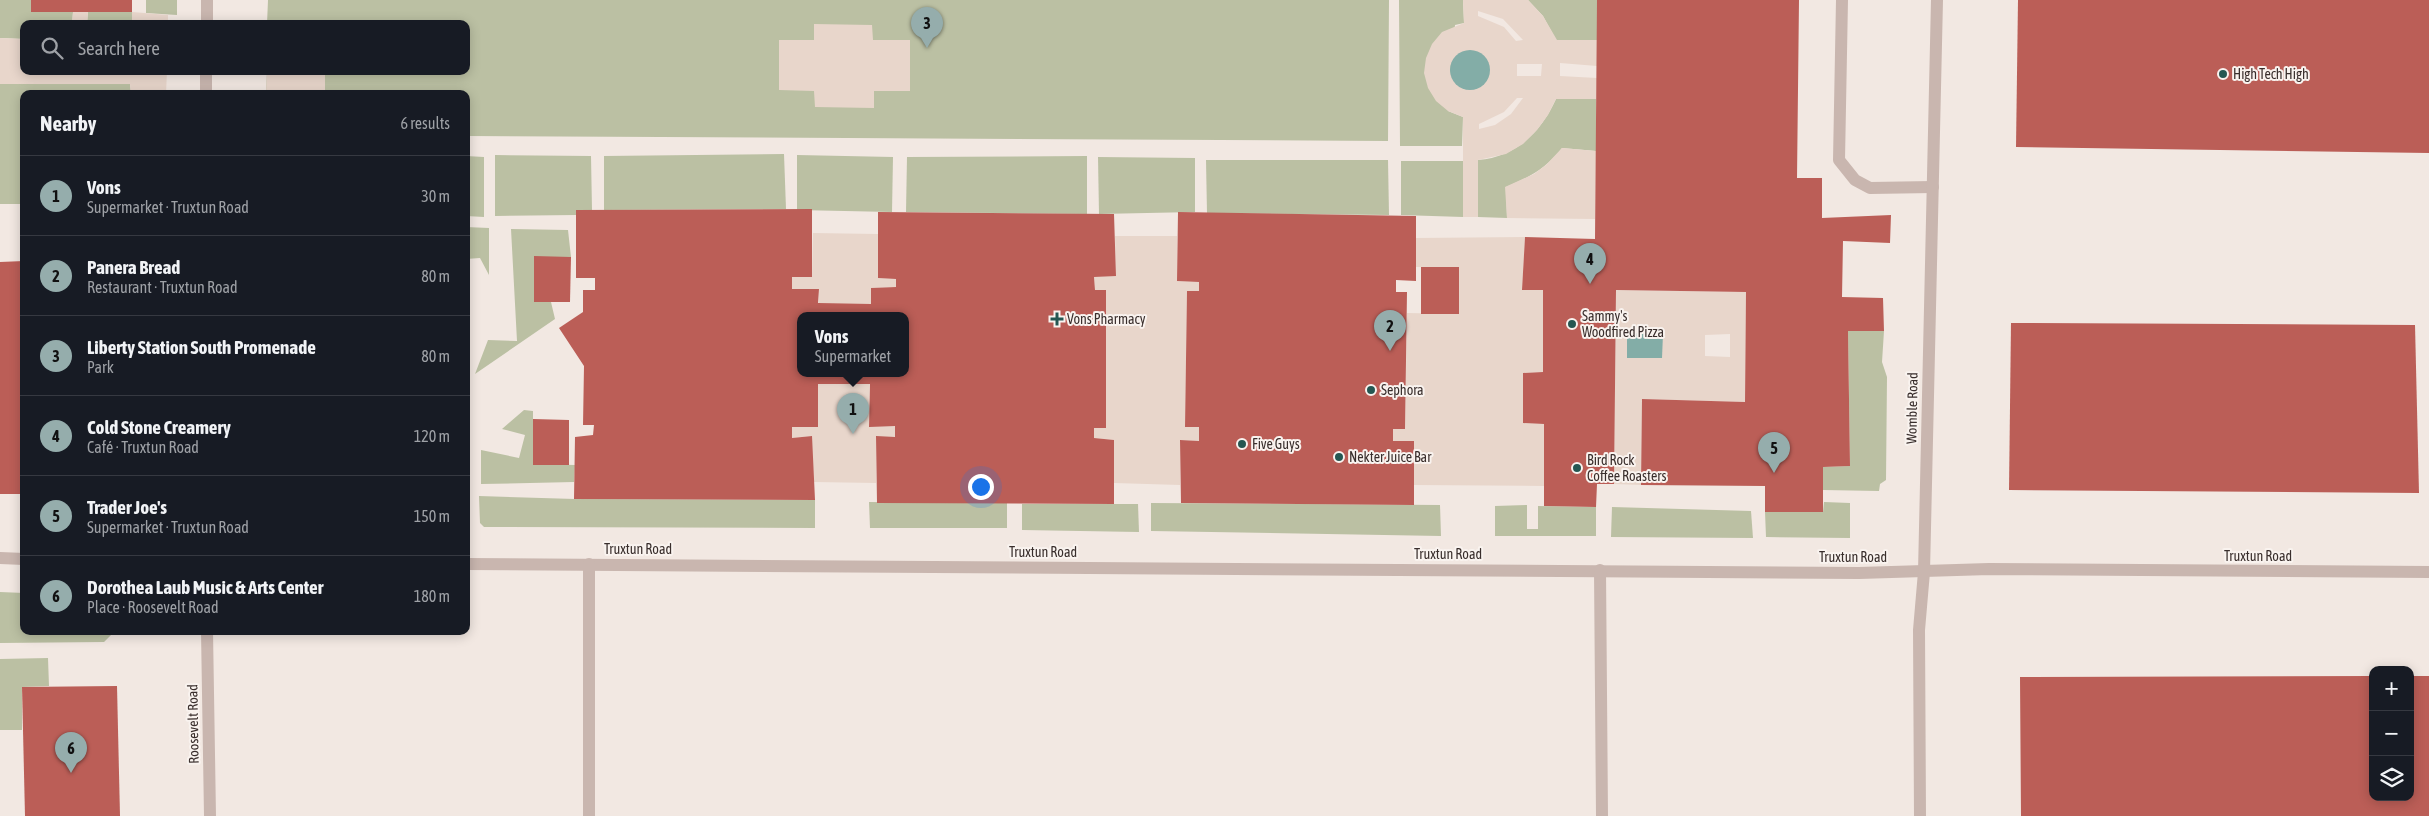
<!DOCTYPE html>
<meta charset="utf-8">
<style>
body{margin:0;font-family:"Asap Condensed",sans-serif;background:#20242c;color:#f1f3f6}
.controls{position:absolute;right:15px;bottom:15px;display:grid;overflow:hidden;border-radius:10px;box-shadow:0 2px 12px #0003}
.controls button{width:45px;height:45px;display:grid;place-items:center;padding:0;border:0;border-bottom:1px solid #363941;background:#171b24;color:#f1f3f6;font:25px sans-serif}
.you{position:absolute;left:980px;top:486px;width:18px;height:18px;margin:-12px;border:4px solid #fff;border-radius:50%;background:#1a73e8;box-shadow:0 0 0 8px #1a73e833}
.badge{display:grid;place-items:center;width:32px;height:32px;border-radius:50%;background:#95adac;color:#111;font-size:16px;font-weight:700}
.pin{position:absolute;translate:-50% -41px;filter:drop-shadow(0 1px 2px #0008)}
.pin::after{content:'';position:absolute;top:26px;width:18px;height:15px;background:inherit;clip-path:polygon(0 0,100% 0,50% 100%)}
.popup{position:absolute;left:797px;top:312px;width:112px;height:65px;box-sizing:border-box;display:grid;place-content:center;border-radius:10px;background:#171b24;filter:drop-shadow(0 1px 4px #0005);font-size:16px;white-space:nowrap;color:#9ea1a6}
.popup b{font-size:19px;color:#f1f3f6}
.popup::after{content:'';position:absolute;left:50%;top:100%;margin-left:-10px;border:10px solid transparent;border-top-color:#171b24}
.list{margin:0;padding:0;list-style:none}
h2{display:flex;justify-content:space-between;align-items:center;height:65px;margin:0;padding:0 20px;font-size:21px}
h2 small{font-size:16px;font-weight:400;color:#9ea1a6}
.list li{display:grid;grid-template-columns:32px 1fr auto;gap:15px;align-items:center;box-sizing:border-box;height:80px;padding:0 20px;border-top:1px solid #363941}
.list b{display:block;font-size:19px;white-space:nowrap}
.list p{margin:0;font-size:16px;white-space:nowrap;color:#9ea1a6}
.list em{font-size:16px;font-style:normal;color:#9ea1a6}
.icon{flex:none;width:28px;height:28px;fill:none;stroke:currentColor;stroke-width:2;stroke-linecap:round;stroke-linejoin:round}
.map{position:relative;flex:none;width:2429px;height:816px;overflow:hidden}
.search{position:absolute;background:#171b24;box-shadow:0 2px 12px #0003;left:20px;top:20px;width:450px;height:55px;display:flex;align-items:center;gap:12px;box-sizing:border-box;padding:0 18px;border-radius:10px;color:#9ea1a6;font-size:19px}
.panel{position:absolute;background:#171b24;box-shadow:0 2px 12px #0003;left:20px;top:90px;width:450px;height:545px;border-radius:10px}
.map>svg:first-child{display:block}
.green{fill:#bbc0a3}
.plaza{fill:#e8d6cb;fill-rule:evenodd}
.water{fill:#83ada7}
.building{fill:#bb5e57;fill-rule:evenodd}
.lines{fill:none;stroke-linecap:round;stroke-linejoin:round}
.minor{stroke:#c9b6af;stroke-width:12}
.poi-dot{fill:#255752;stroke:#f9f3ef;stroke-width:2}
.labels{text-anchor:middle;stroke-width:4;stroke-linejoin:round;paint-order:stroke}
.poi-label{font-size:14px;fill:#392e2c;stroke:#f9f3ef;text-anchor:start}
.street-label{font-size:14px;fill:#392e2c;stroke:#f9f3ef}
</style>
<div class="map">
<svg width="2429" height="816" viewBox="0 0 2429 816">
<rect width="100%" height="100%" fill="#f2e8e2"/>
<g class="green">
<polygon points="0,0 31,0 31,12 73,12 72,24 24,24 24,39 0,38"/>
<polygon points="146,0 177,0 177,15 146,13"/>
<polygon points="268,0 1389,0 1388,141 466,136 466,94 266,94 267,71 466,71 466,24 267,24"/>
<polygon points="1399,0 1463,0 1464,23 1455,25 1448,111 1463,117 1462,146 1400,146"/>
<polygon points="1528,0 1597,0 1597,40 1556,40 1543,16"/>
<polygon points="88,12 132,12 132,24 87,24"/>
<polygon points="0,84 130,84 131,94 24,94 24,204 0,204"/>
<path d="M 1556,99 L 1596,99 L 1596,151 L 1562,148 C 1547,168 1528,178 1506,187 L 1507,218 L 1478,217 L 1478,160 C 1516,157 1541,132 1556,99 Z"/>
<polygon points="784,154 786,209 604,210 604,156"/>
<polygon points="495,155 591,156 592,210 576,210 576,215 495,216"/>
<polygon points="797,155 893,157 892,212 797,210"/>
<polygon points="466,156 484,157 484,217 466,216"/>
<polygon points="1087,156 1087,214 906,212 907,157"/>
<polygon points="1098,157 1195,158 1195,212 1099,214"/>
<polygon points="1206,160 1388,160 1389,215 1207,213"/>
<polygon points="1401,161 1463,161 1463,217 1401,215"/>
<polygon points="466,227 489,228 489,275 480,258 466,259"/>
<polygon points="511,229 568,230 571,257 534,257 534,301 551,302 555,319 475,374 488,340 517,341"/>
<polygon points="1848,331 1884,331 1882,362 1887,377 1886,480 1880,484 1879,491 1823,490 1823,467 1850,466"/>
<polygon points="524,410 533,411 533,464 575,465 574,482 481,484 481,450 519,458 525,435 502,429"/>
<polygon points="479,496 575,499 815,500 815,528 484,527 480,523"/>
<polygon points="869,502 1007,503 1007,528 870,528"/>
<polygon points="1824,502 1850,503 1850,538 1766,537 1765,512 1823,512"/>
<polygon points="1151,503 1440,505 1441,536 1151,531"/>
<polygon points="1022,504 1138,504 1139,532 1022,530"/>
<polygon points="1527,505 1527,529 1538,529 1538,506 1596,507 1596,536 1495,536 1495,506"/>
<polygon points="1612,507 1751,511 1753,538 1611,537"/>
<polygon points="0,592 24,593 24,631 115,631 104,642 0,643"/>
<polygon points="48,658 49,686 22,687 22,730 0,730 0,659"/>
</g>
<g class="plaza">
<path d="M 1463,0 L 1528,0 L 1543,16 L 1557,40 L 1597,40 L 1597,66 L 1560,63 L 1560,76 L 1597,78 L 1596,99 L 1556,99 L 1548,115 L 1537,130 L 1523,144 L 1506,154 L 1478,160 L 1478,217 L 1463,217 L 1463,117 L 1448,111 L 1436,101 L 1428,88 L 1424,73 L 1426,58 L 1432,44 L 1442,32 L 1464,23 ZM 1478,11 L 1503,19 L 1523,40 L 1516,41 L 1504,27 L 1478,16 ZM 1458,54 L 1465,89 L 1455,82 L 1450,71 L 1451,64 ZM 1517,64 L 1542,64 L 1541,76 L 1517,76 ZM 1517,98 L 1523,98 L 1511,114 L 1495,125 L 1479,129 L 1479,124 L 1504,112 Z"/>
<polygon points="73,12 88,12 87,24 72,24"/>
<polygon points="132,12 168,15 168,24 132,24"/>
<polygon points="267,20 325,21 325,24 267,24"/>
<polygon points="814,24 872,25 873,40 910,40 910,91 874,91 874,108 815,107 814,91 779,90 779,40 814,40"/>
<polygon points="0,38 24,39 24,71 167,71 166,94 131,94 130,84 0,84"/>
<polygon points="267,71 325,71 325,94 266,94"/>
<polygon points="1562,148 1596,151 1595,219 1507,218 1505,187 1534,174 1546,165"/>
<polygon points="813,233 878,234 878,278 896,279 896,287 871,288 871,315 818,315 819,289 792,289 792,277 812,277"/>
<polygon points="1115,236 1177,236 1177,281 1199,282 1199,291 1187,291 1185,427 1199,427 1199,441 1180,440 1180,485 1114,483 1114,440 1094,438 1094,428 1106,428 1094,277 1116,275"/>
<polygon points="1525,237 1522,290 1543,290 1543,372 1523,373 1523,423 1544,424 1544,486 1414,485 1414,441 1393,441 1393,429 1405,429 1407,313 1459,314 1459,267 1416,267 1416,238"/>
<path d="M 1616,290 L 1746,292 L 1745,402 L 1642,399 L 1641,485 L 1614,484 ZM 1730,334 L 1730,357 L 1705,356 L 1705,335 Z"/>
<polygon points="818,373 870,373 869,426 895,426 895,437 876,437 876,483 814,482 811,436 792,438 792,427 817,426"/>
</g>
<g class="water">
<circle cx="1470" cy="70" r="20"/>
<polygon points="1627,333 1663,334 1662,358 1627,358"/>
</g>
<g class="building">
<rect x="31" y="0" width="101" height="12"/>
<polygon points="1597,0 1799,0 1797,178 1822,178 1822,218 1891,215 1890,243 1843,241 1842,297 1883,298 1884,331 1848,331 1850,466 1823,467 1823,512 1765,512 1765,486 1641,485 1642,399 1745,402 1746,292 1616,290 1614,484 1597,484 1596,507 1544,506 1544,424 1523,423 1523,373 1543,372 1543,290 1522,290 1525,237 1595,239"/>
<polygon points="2018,0 2429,0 2429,153 2016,147"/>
<path d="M 812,209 L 812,277 L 792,277 L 792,289 L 819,289 L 818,303 L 871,304 L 871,288 L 896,287 L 896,279 L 878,278 L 878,212 L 1114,214 L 1116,276 L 1094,277 L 1095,290 L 1106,290 L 1106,428 L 1094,428 L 1094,438 L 1114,440 L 1114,504 L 877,503 L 876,436 L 895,437 L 895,426 L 869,427 L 870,384 L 818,384 L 818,427 L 792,427 L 792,438 L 812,436 L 815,500 L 574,499 L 575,437 L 593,435 L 594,425 L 583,425 L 584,366 L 559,328 L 583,312 L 583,290 L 595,290 L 595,278 L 576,278 L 576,210 ZM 800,315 L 906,315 L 906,373 L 800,373 Z"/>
<polygon points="1178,212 1416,216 1416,281 1396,280 1396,292 1407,292 1405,429 1393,429 1393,441 1414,441 1414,505 1181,503 1180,440 1199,441 1199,427 1185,427 1187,291 1199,291 1199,282 1177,281"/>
<polygon points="534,256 571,257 570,302 534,302"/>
<polygon points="24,261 24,494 0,494 0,262"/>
<rect x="1421" y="267" width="38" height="47"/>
<polygon points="2011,323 2415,325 2419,493 2009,490"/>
<polygon points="533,419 569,420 569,465 533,465"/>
<polygon points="2373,676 2373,797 2410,797 2410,676 2429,676 2429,816 2021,816 2020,677"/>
<polygon points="117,686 120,816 25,816 22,687"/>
</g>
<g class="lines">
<g class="minor">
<polyline points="1842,0 1839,160 1855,180 1870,188 1933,187"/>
<polyline points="207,24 207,0"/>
<polyline points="206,71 206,94"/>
<polyline points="0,558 24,559"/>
<polyline points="466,564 1859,573 1989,569 2429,572"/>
<polyline points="1600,570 1602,816"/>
<polyline points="207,631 210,816"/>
<polyline points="589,816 589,564"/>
<polyline points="1920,816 1919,630 1924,572 1937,0"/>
</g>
</g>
<g class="poi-dot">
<circle cx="2223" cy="74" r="5"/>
<path d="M1054.5 311.5h5v5h5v5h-5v5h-5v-5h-5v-5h5z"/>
<circle cx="1572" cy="324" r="5"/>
<circle cx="1371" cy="390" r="5"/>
<circle cx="1242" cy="444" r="5"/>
<circle cx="1339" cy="457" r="5"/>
<circle cx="1577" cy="468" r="5"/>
</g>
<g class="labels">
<g class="poi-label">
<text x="2233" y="79">High Tech High</text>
<text x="1582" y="321">Sammy's<tspan x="1582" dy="16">Woodfired Pizza</tspan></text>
<text x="1067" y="324">Vons Pharmacy</text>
<text x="1381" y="395">Sephora</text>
<text x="1252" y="449">Five Guys</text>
<text x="1349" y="462">Nekter Juice Bar</text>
<text x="1587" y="465">Bird Rock<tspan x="1587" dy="16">Coffee Roasters</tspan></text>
</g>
<g class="street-label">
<text transform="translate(1912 408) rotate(-89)" y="5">Womble Road</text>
<text x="638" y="554">Truxtun Road</text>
<text x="1043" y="557">Truxtun Road</text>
<text x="1448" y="559">Truxtun Road</text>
<text x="2258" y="561">Truxtun Road</text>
<text x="1853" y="562">Truxtun Road</text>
<text transform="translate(193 724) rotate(-91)" y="5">Roosevelt Road</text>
</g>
</g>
</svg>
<div class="controls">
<button>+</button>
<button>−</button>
<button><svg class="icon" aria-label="layers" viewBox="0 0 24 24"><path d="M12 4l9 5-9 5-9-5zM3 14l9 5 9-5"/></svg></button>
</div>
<div class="you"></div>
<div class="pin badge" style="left:853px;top:434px">1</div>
<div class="popup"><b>Vons</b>Supermarket</div>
<div class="pin badge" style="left:1390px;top:351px">2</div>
<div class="pin badge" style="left:927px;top:48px">3</div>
<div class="pin badge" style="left:1590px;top:284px">4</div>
<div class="pin badge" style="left:1774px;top:473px">5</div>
<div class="pin badge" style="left:71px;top:773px">6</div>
<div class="search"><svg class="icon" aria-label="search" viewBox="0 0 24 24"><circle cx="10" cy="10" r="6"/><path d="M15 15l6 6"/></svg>Search here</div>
<section class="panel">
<h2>Nearby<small>6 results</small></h2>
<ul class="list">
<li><span class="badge">1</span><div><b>Vons</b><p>Supermarket · Truxtun Road</p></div><em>30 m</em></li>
<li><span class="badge">2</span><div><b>Panera Bread</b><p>Restaurant · Truxtun Road</p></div><em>80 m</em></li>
<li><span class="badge">3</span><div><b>Liberty Station South Promenade</b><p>Park</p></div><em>80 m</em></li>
<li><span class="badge">4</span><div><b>Cold Stone Creamery</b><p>Café · Truxtun Road</p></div><em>120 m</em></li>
<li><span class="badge">5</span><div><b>Trader Joe's</b><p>Supermarket · Truxtun Road</p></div><em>150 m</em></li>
<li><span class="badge">6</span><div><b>Dorothea Laub Music &amp; Arts Center</b><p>Place · Roosevelt Road</p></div><em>180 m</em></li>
</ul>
</section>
</div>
